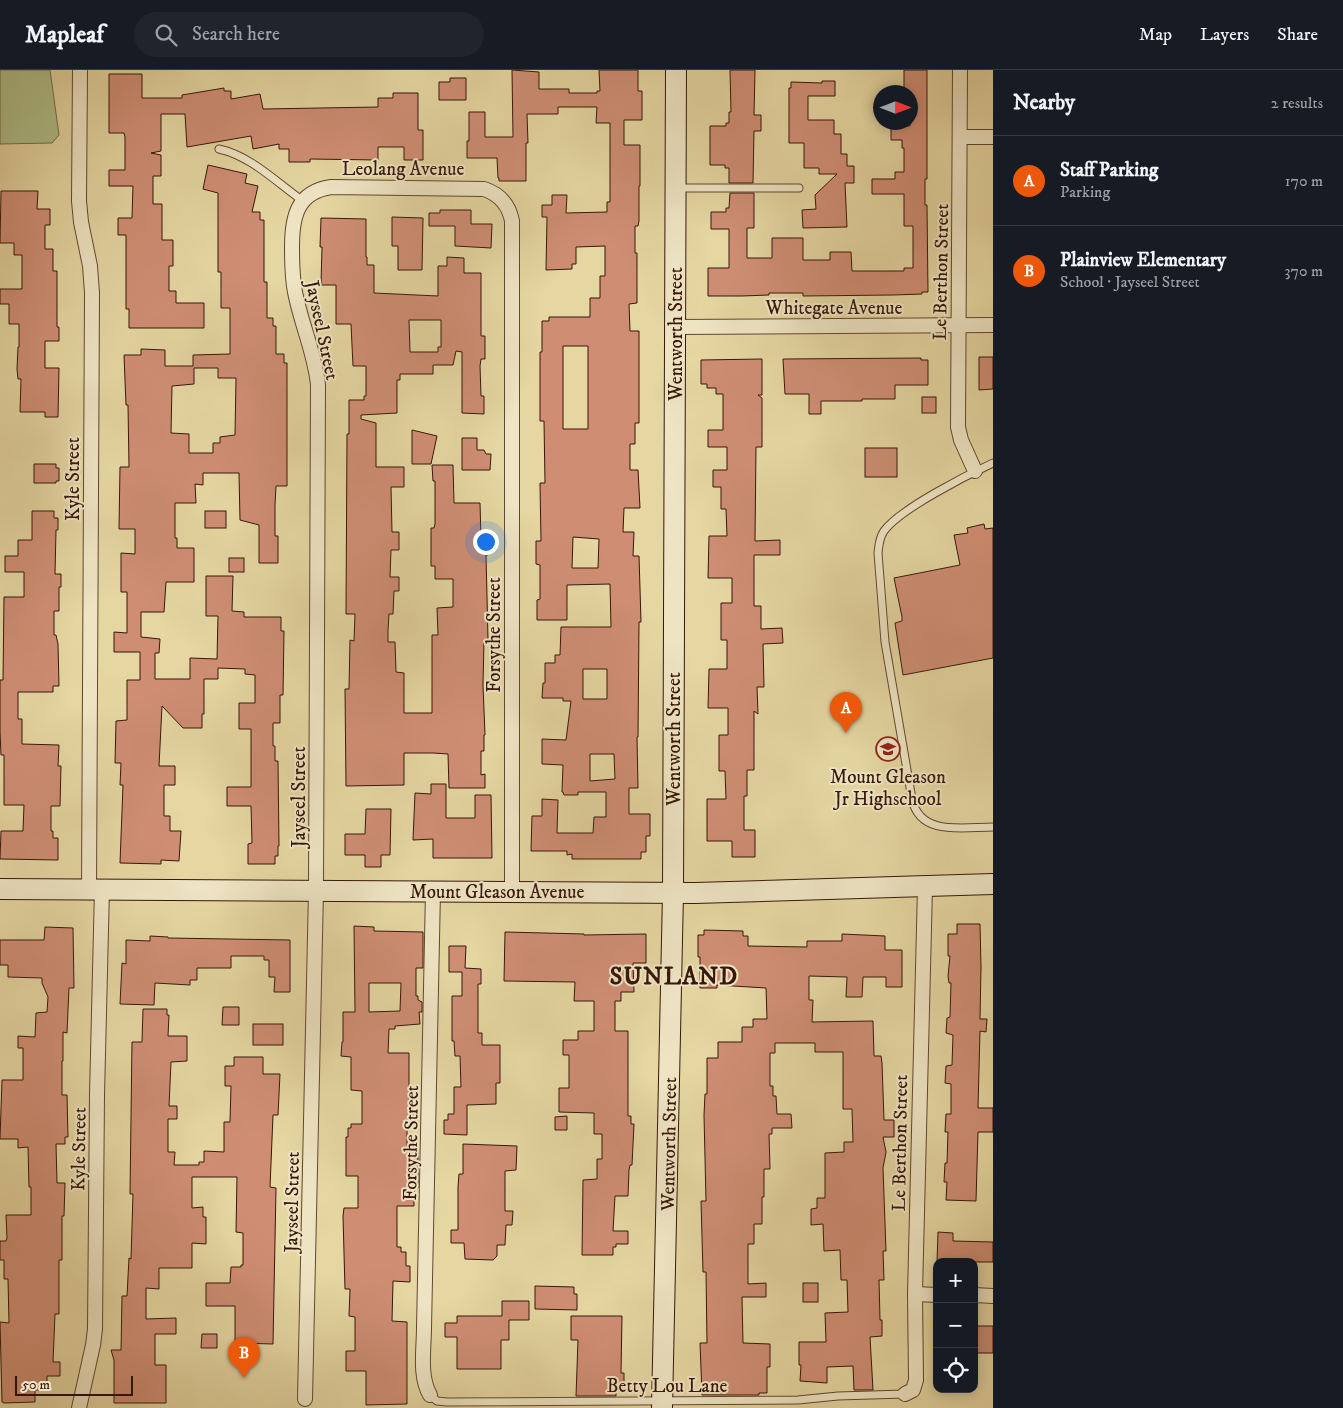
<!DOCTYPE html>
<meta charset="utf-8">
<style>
body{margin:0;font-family:"IM FELL DW Pica",serif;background:#20242c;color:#f1f3f6}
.controls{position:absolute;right:15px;bottom:15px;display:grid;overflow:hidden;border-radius:10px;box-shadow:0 2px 12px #0003}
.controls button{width:45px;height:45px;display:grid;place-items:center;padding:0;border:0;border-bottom:1px solid #363941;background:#171b24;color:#f1f3f6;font:25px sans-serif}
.compass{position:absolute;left:873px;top:15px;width:45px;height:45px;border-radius:50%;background:#171b24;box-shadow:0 2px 12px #0003;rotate:90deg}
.scale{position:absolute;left:15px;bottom:12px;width:118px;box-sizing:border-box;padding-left:5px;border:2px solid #37170a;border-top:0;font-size:14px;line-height:18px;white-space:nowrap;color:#37170a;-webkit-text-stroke:4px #eee4c3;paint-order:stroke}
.you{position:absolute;left:485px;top:471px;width:18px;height:18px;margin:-12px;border:4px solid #fff;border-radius:50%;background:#1a73e8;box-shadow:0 0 0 8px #1a73e833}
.badge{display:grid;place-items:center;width:32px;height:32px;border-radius:50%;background:#ea580c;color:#fff;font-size:16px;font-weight:700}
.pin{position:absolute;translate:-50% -41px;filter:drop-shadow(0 1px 2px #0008)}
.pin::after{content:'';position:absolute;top:26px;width:18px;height:15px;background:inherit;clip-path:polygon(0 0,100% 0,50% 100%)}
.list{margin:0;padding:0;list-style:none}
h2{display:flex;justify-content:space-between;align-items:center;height:65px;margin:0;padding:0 20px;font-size:21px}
h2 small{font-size:16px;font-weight:400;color:#9ea1a6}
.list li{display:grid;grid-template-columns:32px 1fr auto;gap:15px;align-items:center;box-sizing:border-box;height:90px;padding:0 20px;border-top:1px solid #363941}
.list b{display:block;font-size:19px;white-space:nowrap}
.list p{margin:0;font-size:16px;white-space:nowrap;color:#9ea1a6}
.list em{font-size:16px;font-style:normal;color:#9ea1a6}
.icon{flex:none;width:28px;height:28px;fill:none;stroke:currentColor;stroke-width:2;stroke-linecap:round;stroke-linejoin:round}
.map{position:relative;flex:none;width:993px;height:1338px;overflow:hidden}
header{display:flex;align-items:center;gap:30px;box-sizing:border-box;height:70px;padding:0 25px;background:#171b24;border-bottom:1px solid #363941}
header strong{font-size:24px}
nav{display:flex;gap:28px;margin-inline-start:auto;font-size:18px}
.search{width:350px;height:45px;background:#20242c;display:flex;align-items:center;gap:12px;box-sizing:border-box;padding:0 18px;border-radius:28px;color:#9ea1a6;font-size:19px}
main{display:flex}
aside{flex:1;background:#171b24}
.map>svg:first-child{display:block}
.green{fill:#afbf89;stroke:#736b4a}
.building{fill:#cf8e74;stroke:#37170a;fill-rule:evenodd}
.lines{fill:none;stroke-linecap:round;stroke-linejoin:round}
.lane-casing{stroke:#624730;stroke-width:9}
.street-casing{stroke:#624730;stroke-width:16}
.secondary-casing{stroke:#37170a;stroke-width:22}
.lane{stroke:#eee4c3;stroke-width:7}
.street{stroke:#eee4c3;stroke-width:14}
.secondary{stroke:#eee4c3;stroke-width:20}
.labels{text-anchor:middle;stroke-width:4;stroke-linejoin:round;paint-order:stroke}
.street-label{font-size:19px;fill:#37170a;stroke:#eee4c3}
.poi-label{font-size:19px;fill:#37170a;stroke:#eee4c3}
.district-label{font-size:24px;font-weight:bold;letter-spacing:1px;fill:#37170a;stroke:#eee4c3}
</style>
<header>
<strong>Mapleaf</strong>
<div class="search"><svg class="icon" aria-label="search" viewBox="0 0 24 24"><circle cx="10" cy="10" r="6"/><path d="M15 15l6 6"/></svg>Search here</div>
<nav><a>Map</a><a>Layers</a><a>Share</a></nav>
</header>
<main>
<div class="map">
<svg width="993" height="1338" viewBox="0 0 993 1338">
<rect width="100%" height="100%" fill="#e5d6a2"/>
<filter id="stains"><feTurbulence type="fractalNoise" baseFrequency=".004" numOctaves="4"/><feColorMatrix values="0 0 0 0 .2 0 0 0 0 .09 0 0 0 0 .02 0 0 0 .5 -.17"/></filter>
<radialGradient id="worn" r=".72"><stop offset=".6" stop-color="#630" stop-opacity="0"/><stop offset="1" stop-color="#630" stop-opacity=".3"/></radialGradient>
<polygon class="green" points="0,0 50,0 59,65 52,73 0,74"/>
<g class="building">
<path d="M 512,0 L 539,2 L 539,19 L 569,19 L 569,23 L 597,23 L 597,21 L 600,21 L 599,0 L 638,0 L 638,21 L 642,21 L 642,50 L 624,50 L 624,75 L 640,75 L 640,116 L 639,116 L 639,151 L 638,156 L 635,156 L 635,183 L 637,183 L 637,233 L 629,234 L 630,261 L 639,261 L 639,353 L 635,353 L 635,374 L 630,374 L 630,400 L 638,400 L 640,438 L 624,438 L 623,462 L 634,462 L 633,486 L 639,486 L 641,552 L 639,552 L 638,667 L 637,667 L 638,718 L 629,718 L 629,744 L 650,744 L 650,766 L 646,766 L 646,782 L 641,782 L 641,789 L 572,789 L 572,784 L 567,785 L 567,781 L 531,781 L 532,746 L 542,746 L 542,729 L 558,730 L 557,763 L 593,763 L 594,747 L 606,747 L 606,722 L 578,722 L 578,725 L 564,725 L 563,722 L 562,722 L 563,695 L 542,694 L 542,669 L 566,670 L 571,631 L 563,631 L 563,628 L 542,628 L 543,613 L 545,613 L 545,593 L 555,593 L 555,585 L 560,585 L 561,557 L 611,557 L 610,514 L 567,515 L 567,550 L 537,550 L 537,530 L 540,529 L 540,495 L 536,494 L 536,471 L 541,471 L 540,413 L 545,413 L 544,351 L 540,351 L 540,282 L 542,282 L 542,251 L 549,251 L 549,247 L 590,247 L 590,228 L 600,228 L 600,206 L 605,206 L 605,176 L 576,177 L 576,194 L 572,194 L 572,199 L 546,200 L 547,147 L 542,147 L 542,135 L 552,135 L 552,125 L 567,125 L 566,143 L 607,142 L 607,132 L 610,132 L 610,53 L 596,53 L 597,37 L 558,37 L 558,44 L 527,44 L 528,73 L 526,73 L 526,111 L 499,111 L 499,108 L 498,108 L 497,88 L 467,88 L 467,71 L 469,71 L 469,42 L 485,42 L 485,67 L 513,67 ZM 563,276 L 588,276 L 588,359 L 563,359 ZM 573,467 L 599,469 L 598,498 L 572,498 ZM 583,599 L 607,599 L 607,629 L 583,629 ZM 590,684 L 614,684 L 615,709 L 590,711 Z"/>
<polygon points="730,0 755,0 754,45 761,45 761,61 754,61 753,113 729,113 729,98 725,98 725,95 710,95 710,56 726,56 726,53 729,53 729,42 731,42"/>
<polygon points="904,0 927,0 927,109 925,109 925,135 927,135 928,222 922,222 922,224 894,225 803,226 803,223 769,223 769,225 742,226 708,226 708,198 729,198 729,159 711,159 711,142 726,142 726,138 729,138 730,123 754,123 754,158 747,158 747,188 772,188 772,168 803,168 803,190 830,190 830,182 851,182 852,201 904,201 904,198 913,198 913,156 904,156 904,124 872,124 872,109 895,109 895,102 904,102 904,78 902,78 902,70 891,70 891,56 910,56 910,22 904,22"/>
<polygon points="109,4 142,4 142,28 182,28 182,25 224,18 224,21 231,21 231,29 260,24 263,39 378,37 378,28 393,28 393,23 418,23 418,60 423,60 423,90 404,90 404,77 378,77 378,90 310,89 310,92 289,92 289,79 279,79 279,74 253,79 251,66 187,77 185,44 161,44 161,81 151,83 161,85 161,106 153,106 153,134 162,134 162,170 173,170 173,196 169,196 169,221 176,221 176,233 204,233 204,258 129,258 129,239 126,239 126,165 118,165 118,148 132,148 133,116 109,116 109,100 125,100 125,67 124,63 109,63"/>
<polygon points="450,8 466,8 466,30 439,30 439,12 450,12"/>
<polygon points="822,11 835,11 835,26 808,26 808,50 834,50 834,64 841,64 841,84 847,84 847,96 854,96 854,113 845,113 847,157 803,158 802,140 816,139 815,125 837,104 819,104 819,98 804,98 804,73 789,73 789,18 791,18 791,12 822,13"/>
<path d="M 208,95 L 247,104 L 245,113 L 258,116 L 252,142 L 260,142 L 260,150 L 264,150 L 264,212 L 267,212 L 267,248 L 273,248 L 273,256 L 276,256 L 276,284 L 284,284 L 284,293 L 287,293 L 287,416 L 276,416 L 275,435 L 275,466 L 278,466 L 278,493 L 259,493 L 259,455 L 240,450 L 239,403 L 203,403 L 203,415 L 195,414 L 196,433 L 175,433 L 175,468 L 177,468 L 177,478 L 194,478 L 194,512 L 166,512 L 164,542 L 141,542 L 141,567 L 160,569 L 159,583 L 155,583 L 155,609 L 190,609 L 190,588 L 217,589 L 218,546 L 206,546 L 206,506 L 233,506 L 232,541 L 244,542 L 244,547 L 281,547 L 281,561 L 284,561 L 283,625 L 280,625 L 280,653 L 273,653 L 273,676 L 275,676 L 275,691 L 278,691 L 279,776 L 278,776 L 278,786 L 275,786 L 275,794 L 248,794 L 248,774 L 252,773 L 251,736 L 227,736 L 227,717 L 251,717 L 251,659 L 239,659 L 239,633 L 255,633 L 255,605 L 245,604 L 245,599 L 218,598 L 218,609 L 204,609 L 204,644 L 202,644 L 202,658 L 183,658 L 162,636 L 159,696 L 175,696 L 175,715 L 164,715 L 164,746 L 170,746 L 170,761 L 181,761 L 179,791 L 161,790 L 161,794 L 120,793 L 123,715 L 120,715 L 121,693 L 115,693 L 116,651 L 127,650 L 127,610 L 140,610 L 140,582 L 114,582 L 114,562 L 127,563 L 127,522 L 121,522 L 121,483 L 135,484 L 135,459 L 119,459 L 120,397 L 129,397 L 128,335 L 126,335 L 124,285 L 141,285 L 141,279 L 165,280 L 165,296 L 193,296 L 193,285 L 230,284 L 230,238 L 221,238 L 221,202 L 218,202 L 218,123 L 203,119 ZM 194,298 L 218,298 L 218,308 L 236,308 L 235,365 L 220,367 L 220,373 L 213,373 L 213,383 L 189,383 L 189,364 L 171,363 L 172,316 L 194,314 Z"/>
<polygon points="1,121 38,121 37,139 50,139 50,155 45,155 45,179 53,179 53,201 57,201 57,257 59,257 59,271 45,271 45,298 59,298 58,347 45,347 45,342 20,342 21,309 18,309 17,299 18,277 19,277 19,254 9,254 9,234 0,234 0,219 22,219 22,185 14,185 14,173 0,173"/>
<polygon points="440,140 471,140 471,154 492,154 491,178 455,176 455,156 429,156 429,143 440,143"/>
<polygon points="392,147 423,148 422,200 398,200 398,176 392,176"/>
<path d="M 321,148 L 366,149 L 366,187 L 367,187 L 367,195 L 374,195 L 374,223 L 438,226 L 438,196 L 447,196 L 447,187 L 464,188 L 464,203 L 481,203 L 481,266 L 485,266 L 485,289 L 481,289 L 480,296 L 481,326 L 484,326 L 484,344 L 462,343 L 462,282 L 456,281 L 453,295 L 433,295 L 433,304 L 400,304 L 400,310 L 397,310 L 397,343 L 361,345 L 361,349 L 376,353 L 376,397 L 404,397 L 404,417 L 391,417 L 392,462 L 399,462 L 399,480 L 391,480 L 390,507 L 399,507 L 399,521 L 394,521 L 393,544 L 389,544 L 388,560 L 388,572 L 395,572 L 396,602 L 404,603 L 404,643 L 432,643 L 432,565 L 438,565 L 437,538 L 453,537 L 453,509 L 435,509 L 435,496 L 431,496 L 431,458 L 434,458 L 435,454 L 435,411 L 433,411 L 432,395 L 453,395 L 454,433 L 480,433 L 481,469 L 488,469 L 488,485 L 486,485 L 488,570 L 484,570 L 483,615 L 485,665 L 484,665 L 484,681 L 481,681 L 481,705 L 485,704 L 485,718 L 449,718 L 448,684 L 433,683 L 404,683 L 404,715 L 346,716 L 345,619 L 349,619 L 350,570 L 354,571 L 355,544 L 346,544 L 347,364 L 349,364 L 349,330 L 364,330 L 364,326 L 366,326 L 366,296 L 353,296 L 351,254 L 336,254 L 336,215 L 321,215 L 322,177 L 320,177 ZM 409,250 L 441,250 L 441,277 L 438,277 L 438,282 L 410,282 Z"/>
<polygon points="979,287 993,287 993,319 979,320"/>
<polygon points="921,288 921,290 928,290 928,315 895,315 895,329 862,329 862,331 821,331 821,344 809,344 809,324 785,324 783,289"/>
<polygon points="762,289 762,325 758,325 762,328 762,377 756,377 755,471 780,470 780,485 754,485 754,536 761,536 761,559 782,558 783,573 763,574 764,617 757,617 758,644 754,641 754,700 747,700 747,726 744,726 744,760 755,760 755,787 732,787 732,771 707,771 707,729 726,729 725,701 719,701 719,665 728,665 728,638 708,638 709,599 727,599 727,570 721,570 721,533 732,533 732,508 708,508 709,466 727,466 726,439 721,439 721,417 713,417 713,400 727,400 727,377 708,377 708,360 723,360 723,324 716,324 716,318 707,318 707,314 701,314 701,290"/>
<rect x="922" y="327" width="14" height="16"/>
<polygon points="412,360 437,366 431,394 412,394"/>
<polygon points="462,368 477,368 477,380 484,380 486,384 491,384 490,400 462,400"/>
<rect x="865" y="378" width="32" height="29"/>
<polygon points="34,394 56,394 56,398 59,398 59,411 56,411 56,413 34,413"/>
<polygon points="32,441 54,441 54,448 58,448 58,460 56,460 55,504 61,504 61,517 59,517 59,541 54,541 54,565 56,565 58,574 59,616 53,616 53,622 18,622 18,649 22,649 22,674 59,675 58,696 61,696 60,736 51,736 51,761 53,761 53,768 58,768 58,790 0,789 1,761 23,761 24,735 4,735 4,685 1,685 0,662 0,610 3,610 4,527 24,527 24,502 5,502 5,486 18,486 18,470 32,470"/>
<rect x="205" y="441" width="21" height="17"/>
<polygon points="984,454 985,459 993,458 993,588 903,605 895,553 902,551 902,547 894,508 960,495 954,465 968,463 967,458"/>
<rect x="229" y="488" width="15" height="14"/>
<polygon points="431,714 446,714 446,748 475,748 475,725 491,725 492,788 433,788 433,769 413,770 415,723 431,724"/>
<polygon points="366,739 391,739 390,785 381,785 381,797 365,797 365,785 345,785 345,764 365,764"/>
<polygon points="957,854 980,854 981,897 980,949 987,949 986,962 980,961 978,1038 993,1038 993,1062 978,1062 976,1131 946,1130 947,1112 944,1112 945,1093 947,1093 948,1062 945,1062 946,1044 951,1044 951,1014 945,1013 946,996 952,995 953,965 946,963 947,948 950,947 951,913 949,913 948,906 950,886 948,886 948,864 957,864"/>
<path d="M 354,856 L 374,857 L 374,861 L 423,862 L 423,898 L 416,898 L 416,926 L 418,926 L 418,930 L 422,932 L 422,942 L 419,942 L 420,954 L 395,956 L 395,959 L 389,959 L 388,983 L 409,983 L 409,1032 L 413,1032 L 413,1050 L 407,1050 L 407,1080 L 418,1080 L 418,1118 L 414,1118 L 414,1136 L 397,1136 L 397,1177 L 401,1177 L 401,1182 L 406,1182 L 406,1196 L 410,1196 L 410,1212 L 393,1211 L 392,1251 L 407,1252 L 407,1334 L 366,1335 L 366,1301 L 346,1301 L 346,1281 L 355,1281 L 355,1247 L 349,1246 L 350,1219 L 345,1219 L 343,1146 L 344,1138 L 358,1138 L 358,1106 L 346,1106 L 346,1067 L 348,1067 L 348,1058 L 351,1058 L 351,1054 L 362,1054 L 362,1021 L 351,1020 L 351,987 L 341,986 L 342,972 L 343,972 L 343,942 L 355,942 ZM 369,913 L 401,913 L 400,941 L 369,942 Z"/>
<polygon points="45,857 73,858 74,918 69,918 67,963 63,962 63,991 62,991 62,1025 67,1025 68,1067 65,1067 65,1074 56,1074 57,1113 65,1113 64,1146 62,1146 62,1190 59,1190 59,1244 55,1244 53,1292 60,1292 60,1306 47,1306 47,1320 35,1320 35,1332 4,1333 2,1332 0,1252 9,1253 8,1209 4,1209 4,1190 0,1190 0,1171 6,1171 7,1168 6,1145 31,1145 31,1117 29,1117 28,1077 18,1078 18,1069 0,1069 2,1010 23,1010 23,978 18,978 18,966 35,967 36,943 47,942 48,927 42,913 42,908 8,907 8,895 0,895 0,870 44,870"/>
<polygon points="704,860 743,861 743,866 748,866 748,876 807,877 807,871 842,871 842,864 885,866 885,880 902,880 902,917 886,917 886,907 863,907 862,927 846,927 847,907 809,906 809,930 813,930 812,952 873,951 874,986 881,986 882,993 884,1050 894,1050 894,1067 883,1067 886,1082 883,1098 886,1181 883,1181 884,1210 879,1210 880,1250 882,1250 882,1266 870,1267 873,1320 854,1320 853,1296 827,1297 827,1313 800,1311 801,1295 799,1295 799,1272 826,1272 825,1243 848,1242 847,1210 841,1210 840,1180 824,1181 823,1154 811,1155 811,1139 817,1138 817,1128 825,1128 825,1083 844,1082 844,1072 853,1072 852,1039 843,1039 843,982 815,982 815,973 775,973 775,983 770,983 770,1016 773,1016 773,1026 776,1026 777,1044 791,1044 792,1058 772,1058 772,1064 769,1064 770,1099 764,1099 764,1127 762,1127 762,1154 754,1154 754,1174 748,1174 748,1214 766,1213 766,1227 742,1227 743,1273 770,1274 770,1297 767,1297 767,1323 759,1323 759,1325 702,1325 700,1273 707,1273 706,1202 703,1202 701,1131 706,1131 704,1045 705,1024 707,1024 707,988 718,988 718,972 742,972 742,957 753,957 753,949 767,949 766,918 717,915 717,918 700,918 700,887 698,887 698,865 704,865"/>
<polygon points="505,862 584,864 584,865 646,864 646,893 633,893 634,922 621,922 621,931 615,931 615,961 628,961 628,1046 631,1046 631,1054 634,1054 632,1095 630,1095 629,1100 628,1126 615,1126 613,1161 628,1161 628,1174 616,1174 616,1177 613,1177 613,1185 582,1185 583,1110 597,1109 597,1089 602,1089 602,1064 594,1064 594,1043 559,1042 559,1018 569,1018 569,985 563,985 563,970 578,970 578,961 594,961 594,931 574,931 575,912 504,911"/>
<polygon points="150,866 168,867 168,868 290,870 290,922 274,922 275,907 269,907 269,890 264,890 264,886 231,886 231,898 197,898 197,910 190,910 190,915 155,913 154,935 120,934 122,893 126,894 126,870 150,871"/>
<polygon points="449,876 466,876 465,898 481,899 481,914 478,914 478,963 482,963 482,975 500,975 500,1013 496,1013 496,1034 467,1035 467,1065 444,1064 444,1050 448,1050 448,1044 454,1044 454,1017 461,1017 460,986 455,986 454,971 452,971 452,926 462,926 462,902 449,902"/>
<polygon points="223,937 239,937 239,955 222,955"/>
<polygon points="143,939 167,939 167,945 169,945 168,966 187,966 187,991 171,992 169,1036 177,1036 177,1049 168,1049 168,1082 175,1082 174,1095 199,1095 199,1092 204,1092 204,1081 224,1082 224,1052 230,1052 231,1016 225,1016 225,996 234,996 234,987 263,987 263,1004 280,1004 278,1045 273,1045 270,1117 276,1118 273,1274 235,1273 235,1236 206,1236 206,1213 230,1213 231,1197 241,1197 241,1195 243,1195 243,1163 236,1162 237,1107 192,1107 192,1138 203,1137 203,1147 206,1147 206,1174 192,1173 192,1198 159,1198 159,1219 146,1218 146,1249 176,1248 176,1264 155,1264 155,1295 166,1295 166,1333 114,1333 114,1290 111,1280 121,1280 122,1226 127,1226 129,1188 131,1189 133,1124 130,1124 132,972 142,972"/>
<rect x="253" y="954" width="30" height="21"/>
<polygon points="567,1046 567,1060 555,1060 555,1047"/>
<polygon points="463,1074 517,1076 516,1100 505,1101 505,1141 513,1141 512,1155 506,1155 505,1175 497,1175 497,1186 493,1190 465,1189 464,1173 451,1173 451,1160 458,1160 458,1117 459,1104 463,1104"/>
<polygon points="938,1162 953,1163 953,1171 993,1172 993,1192 937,1192"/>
<rect x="803" y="1213" width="15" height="19"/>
<polygon points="535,1216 574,1217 574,1224 577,1224 577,1240 535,1239"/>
<polygon points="502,1231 529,1231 529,1250 509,1250 509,1270 501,1270 501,1299 457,1299 457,1267 445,1267 445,1253 457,1253 457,1246 502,1246"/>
<polygon points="571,1246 622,1246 621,1303 624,1303 624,1321 616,1321 616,1326 576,1326 578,1270 571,1270"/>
<rect x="974" y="1256" width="19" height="27"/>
<polygon points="202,1264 217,1264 217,1278 201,1278"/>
</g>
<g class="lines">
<g class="lane-casing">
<g id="lane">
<path d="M 219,79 C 251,86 276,112 303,131"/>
<polyline points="676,118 799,118"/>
<path d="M 993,393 C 967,405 900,439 884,461 C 879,468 879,475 878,483 L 885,572 L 912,729 C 920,767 964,757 993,757"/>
<polyline points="430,1325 437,1331 447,1332 798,1330 838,1326 905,1324"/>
</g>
</g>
<g class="street-casing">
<g id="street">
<polyline points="80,0 79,131 81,152 90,196 92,223 89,819"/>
<polyline points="960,0 958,357 961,370 975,401"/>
<polyline points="960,67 993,67"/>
<polyline points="675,257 993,255"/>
<polyline points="915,1224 937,1225"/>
<polyline points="974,1225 993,1226"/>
<polyline points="905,1324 913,1320 916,1310 915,1224 925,817"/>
<path d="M 430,1325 C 419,1306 424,1279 424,1258 L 433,821"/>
<path d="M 305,1329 L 316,820 L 318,315 C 315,283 301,254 295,222 C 292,207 292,192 292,177 C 292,147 297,122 331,117 L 484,119 C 499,124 509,135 512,151 L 512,822"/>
<polyline points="79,1338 93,1275 95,1259 97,1025 102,819"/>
</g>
</g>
<g class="secondary-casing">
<g id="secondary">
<polyline points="0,819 695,823 993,814"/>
<polyline points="662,1338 673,823 676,0"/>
</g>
</g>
<use href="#lane" class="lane"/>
<use href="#street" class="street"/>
<use href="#secondary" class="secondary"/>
</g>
<defs>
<g id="school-ring" transform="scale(1.25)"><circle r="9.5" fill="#eee4c3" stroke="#8f2418" stroke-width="1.5"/><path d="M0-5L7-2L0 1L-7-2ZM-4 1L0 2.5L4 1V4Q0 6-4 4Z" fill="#8f2418"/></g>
</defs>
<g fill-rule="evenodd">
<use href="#school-ring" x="888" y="679"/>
</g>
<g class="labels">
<g class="street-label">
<text x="403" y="105">Leolang Avenue</text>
<text transform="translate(940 202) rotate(-89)" y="7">Le Berthon Street</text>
<text x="834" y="244">Whitegate Avenue</text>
<text transform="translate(323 260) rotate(78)" y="7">Jayseel Street</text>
<text transform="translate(675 264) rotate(-90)" y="7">Wentworth Street</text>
<text transform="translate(72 409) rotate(-90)" y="7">Kyle Street</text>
<text transform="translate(493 565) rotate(-90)" y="7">Forsythe Street</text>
<text transform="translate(673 669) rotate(-90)" y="7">Wentworth Street</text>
<text transform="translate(298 727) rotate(-90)" y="7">Jayseel Street</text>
<text x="497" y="828">Mount Gleason Avenue</text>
<text transform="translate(410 1073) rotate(-89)" y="7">Forsythe Street</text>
<text transform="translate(899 1073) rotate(-89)" y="7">Le Berthon Street</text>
<text transform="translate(668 1074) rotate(-89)" y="7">Wentworth Street</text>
<text transform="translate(78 1079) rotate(-89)" y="7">Kyle Street</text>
<text transform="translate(291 1132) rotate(-89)" y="7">Jayseel Street</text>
<text x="667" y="1322">Betty Lou Lane</text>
</g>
<g class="poi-label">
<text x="888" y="713">Mount Gleason<tspan x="888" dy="22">Jr Highschool</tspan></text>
</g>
<g class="district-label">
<text x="674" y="914">SUNLAND</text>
</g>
</g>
<rect width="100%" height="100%" filter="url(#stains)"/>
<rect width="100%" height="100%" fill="url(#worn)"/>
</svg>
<div class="controls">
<button>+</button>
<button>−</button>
<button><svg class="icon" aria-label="locate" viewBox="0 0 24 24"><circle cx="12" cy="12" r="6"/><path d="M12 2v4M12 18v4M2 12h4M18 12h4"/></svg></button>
</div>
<svg class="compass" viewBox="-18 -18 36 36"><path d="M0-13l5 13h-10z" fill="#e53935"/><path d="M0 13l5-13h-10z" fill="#9ea1a6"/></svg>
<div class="scale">50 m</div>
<div class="you"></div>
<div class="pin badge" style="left:846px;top:663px">A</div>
<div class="pin badge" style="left:244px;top:1308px">B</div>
</div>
<aside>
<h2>Nearby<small>2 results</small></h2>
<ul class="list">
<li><span class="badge">A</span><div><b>Staff Parking</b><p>Parking</p></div><em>170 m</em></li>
<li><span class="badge">B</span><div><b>Plainview Elementary</b><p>School · Jayseel Street</p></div><em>370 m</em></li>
</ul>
</aside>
</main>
